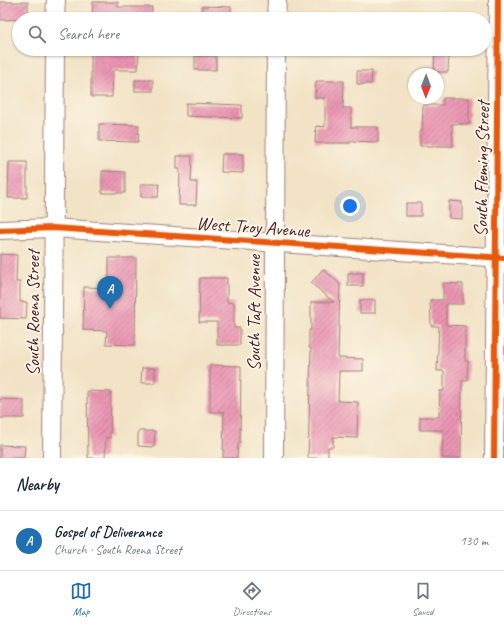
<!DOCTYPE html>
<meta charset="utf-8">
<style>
body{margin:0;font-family:Caveat,sans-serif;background:#f2f2f3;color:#1f2937}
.compass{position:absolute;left:408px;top:68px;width:36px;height:36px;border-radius:50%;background:#fff;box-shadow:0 1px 3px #0004;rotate:181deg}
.you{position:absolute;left:350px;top:206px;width:14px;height:14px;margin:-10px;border:3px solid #fff;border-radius:50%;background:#1a73e8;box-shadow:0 0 0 6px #1a73e833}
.badge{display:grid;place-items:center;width:26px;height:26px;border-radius:50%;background:#1f6fb2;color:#fff;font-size:13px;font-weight:700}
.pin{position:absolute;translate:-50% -33px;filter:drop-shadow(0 1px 2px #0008)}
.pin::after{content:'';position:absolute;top:21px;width:14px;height:12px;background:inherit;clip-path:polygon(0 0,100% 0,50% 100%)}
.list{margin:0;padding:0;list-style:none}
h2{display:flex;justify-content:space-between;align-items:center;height:52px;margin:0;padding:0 16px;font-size:17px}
h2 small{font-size:13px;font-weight:400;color:#747a83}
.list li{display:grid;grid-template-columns:26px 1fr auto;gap:12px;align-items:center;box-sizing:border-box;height:60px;padding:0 16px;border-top:1px solid #e0e1e3}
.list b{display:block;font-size:15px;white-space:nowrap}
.list p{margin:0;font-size:13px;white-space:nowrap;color:#747a83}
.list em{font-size:13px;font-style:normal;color:#747a83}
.icon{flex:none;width:22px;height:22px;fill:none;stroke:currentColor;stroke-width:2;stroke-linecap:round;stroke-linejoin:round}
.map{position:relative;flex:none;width:504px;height:458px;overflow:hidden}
.search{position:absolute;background:#fff;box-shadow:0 1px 3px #0004;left:12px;right:12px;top:12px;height:44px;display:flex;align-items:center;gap:10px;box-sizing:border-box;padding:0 14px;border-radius:22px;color:#747a83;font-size:15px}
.sheet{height:112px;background:#fff}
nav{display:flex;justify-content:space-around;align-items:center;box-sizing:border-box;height:56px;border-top:1px solid #e0e1e3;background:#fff;font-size:11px;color:#747a83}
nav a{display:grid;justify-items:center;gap:2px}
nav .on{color:#1f6fb2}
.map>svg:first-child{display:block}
.building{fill:url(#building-hatch)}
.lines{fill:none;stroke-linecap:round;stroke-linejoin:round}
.minor-casing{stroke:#9e8178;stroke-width:20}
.minor{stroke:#fff;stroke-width:18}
.cycleway-casing{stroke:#fcf5e5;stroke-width:8}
.cycleway{stroke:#e8590c;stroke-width:6}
.labels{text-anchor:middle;stroke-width:3.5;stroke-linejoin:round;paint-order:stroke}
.street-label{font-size:19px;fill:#4a1f2b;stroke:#fcf5e5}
</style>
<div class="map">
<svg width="504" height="458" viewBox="0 0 504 458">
<defs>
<pattern id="building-hatch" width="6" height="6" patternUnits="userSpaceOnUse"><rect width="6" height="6" fill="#ea94b3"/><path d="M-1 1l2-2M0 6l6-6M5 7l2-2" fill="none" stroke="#c07892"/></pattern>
</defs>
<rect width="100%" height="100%" fill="#fcf5e5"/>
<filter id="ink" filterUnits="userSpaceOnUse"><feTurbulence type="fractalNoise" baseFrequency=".025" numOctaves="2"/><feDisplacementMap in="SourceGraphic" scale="8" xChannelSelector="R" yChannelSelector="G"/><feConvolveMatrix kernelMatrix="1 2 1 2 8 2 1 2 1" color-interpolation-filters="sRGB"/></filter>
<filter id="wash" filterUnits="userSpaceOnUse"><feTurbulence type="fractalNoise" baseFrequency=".012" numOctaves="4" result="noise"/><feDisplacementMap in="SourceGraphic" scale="16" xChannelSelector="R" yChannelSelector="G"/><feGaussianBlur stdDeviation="0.9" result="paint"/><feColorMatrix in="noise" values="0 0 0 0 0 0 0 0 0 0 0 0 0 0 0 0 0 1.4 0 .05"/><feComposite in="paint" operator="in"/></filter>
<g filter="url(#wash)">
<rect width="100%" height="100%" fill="#f2e3c6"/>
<g id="blocks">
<g class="building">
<polygon points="0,2 28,2 28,19 0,20"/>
<polygon points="93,2 118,2 118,7 152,7 152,19 92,19"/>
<polygon points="202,6 231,7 231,19 202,19"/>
<polygon points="435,49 449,49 448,72 434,72"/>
<polygon points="91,51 139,52 138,70 113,70 112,97 91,97"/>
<rect x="195" y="56" width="21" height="14"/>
<polygon points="357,71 372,71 371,84 357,84"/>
<rect x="135" y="80" width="18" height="11"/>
<polygon points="316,81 344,81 343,108 351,108 351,127 378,127 378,142 351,141 350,143 315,143 316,126 325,127 325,98 315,98"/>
<polygon points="443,98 469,98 469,124 452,124 453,146 420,146 420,131 422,131 423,105 443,105"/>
<polygon points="186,103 242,105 242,118 186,116"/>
<polygon points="99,124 139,125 138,142 99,141"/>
<polygon points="222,154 243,154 243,173 221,172"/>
<polygon points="177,156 192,156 191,182 197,182 196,205 179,205 180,169 177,169"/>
<polygon points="9,162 27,162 27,198 8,198"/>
<polygon points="102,171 125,172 125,193 102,193"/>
<polygon points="141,184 159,184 158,197 141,197"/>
<polygon points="449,201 462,202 462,219 449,218"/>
<rect x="406" y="203" width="15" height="13"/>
<polygon points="0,254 17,255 16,282 20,282 20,302 27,302 26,319 0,318"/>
<polygon points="109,258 136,258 135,345 106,344 107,331 83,330 84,287 109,288"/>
<polygon points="323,269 340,284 338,358 363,359 363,371 339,371 338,401 358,402 357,438 333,437 333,447 328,447 328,458 308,458 311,348 309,348 309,330 311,330 311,302 334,302 311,283"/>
<rect x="348" y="273" width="15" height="13"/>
<polygon points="200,278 227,278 227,302 234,303 234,328 240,328 240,345 217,345 217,322 199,322"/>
<polygon points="443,283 463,284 463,304 446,304 446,325 465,326 465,361 468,361 467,381 462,381 461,458 442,458 443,430 420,430 420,417 439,417 440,391 444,391 444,371 437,371 439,326 431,326 430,300 443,300"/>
<rect x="360" y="300" width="15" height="13"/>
<polygon points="210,365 241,366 240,443 238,443 237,458 223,458 224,412 210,412"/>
<polygon points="142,368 155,368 155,383 141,383"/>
<polygon points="87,391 111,392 110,438 106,437 105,458 88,458"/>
<polygon points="0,399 24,400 24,418 0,418"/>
<polygon points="138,431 155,431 154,447 138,446"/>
<polygon points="0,445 25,446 24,458 0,458"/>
</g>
</g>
</g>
<g filter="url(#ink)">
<use href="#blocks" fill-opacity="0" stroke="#9e8178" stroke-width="1"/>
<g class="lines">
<g class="minor-casing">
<g id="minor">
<polyline points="55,19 56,0"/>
<polyline points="276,19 277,0"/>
<polyline points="0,230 53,228 504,258"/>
<polyline points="52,458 55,49"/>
<polyline points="274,458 276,49"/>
<polyline points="494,458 498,0"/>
</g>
</g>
<use href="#minor" class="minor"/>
<g class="cycleway-casing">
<g id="cycleway">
<polyline points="0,230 53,228 504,258"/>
<polyline points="494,458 498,0"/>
</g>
</g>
<use href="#cycleway" class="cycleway"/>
</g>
</g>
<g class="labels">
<g class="street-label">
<text transform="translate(481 169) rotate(-89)" y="7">South Fleming Street</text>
<text transform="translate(253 226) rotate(4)" y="7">West Troy Avenue</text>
<text transform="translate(32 313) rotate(-90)" y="7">South Roena Street</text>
<text transform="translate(253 313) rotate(-90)" y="7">South Taft Avenue</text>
</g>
</g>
</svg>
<svg class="compass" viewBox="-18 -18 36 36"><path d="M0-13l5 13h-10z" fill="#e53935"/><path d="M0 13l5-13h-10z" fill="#747a83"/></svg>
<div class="you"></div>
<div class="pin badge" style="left:110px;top:309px">A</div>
<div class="search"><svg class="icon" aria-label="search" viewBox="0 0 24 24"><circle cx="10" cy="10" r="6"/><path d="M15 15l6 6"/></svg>Search here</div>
</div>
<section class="sheet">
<h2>Nearby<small></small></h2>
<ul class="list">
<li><span class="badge">A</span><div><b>Gospel of Deliverance</b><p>Church · South Roena Street</p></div><em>130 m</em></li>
</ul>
</section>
<nav>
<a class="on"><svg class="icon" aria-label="map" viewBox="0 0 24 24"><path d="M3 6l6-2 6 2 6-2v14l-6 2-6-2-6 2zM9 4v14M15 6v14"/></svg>Map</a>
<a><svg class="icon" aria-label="directions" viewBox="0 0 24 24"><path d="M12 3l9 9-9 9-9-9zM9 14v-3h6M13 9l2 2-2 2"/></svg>Directions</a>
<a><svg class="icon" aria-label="saved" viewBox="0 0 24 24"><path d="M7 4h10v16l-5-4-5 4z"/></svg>Saved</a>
</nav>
